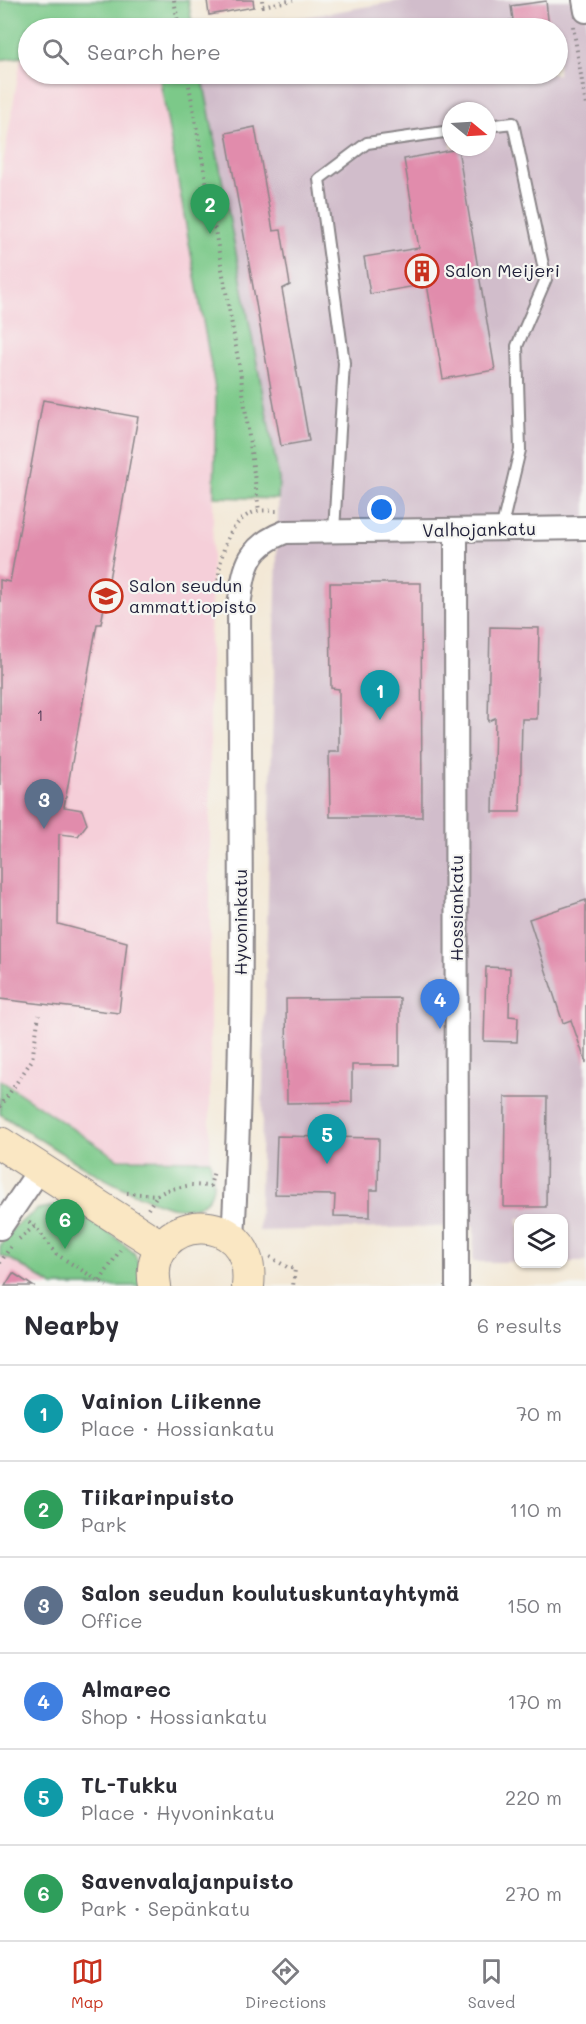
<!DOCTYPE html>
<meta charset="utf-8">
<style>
body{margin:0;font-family:Mali,sans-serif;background:#f7f7f7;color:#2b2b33}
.controls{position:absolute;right:18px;bottom:18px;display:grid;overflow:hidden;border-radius:12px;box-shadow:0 2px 4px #0004}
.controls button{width:54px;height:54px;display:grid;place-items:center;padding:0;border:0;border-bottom:2px solid #e1e1e2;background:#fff;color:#2b2b33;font:30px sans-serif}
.compass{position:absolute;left:442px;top:102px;width:54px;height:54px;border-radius:50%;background:#fff;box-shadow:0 2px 4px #0004;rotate:108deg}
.you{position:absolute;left:382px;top:510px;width:21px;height:21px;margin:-15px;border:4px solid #fff;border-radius:50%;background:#1a73e8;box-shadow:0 0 0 9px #1a73e833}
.badge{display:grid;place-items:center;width:39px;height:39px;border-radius:50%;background:#c8321e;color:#fff;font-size:20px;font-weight:700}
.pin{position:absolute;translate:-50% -50px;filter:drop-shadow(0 2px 3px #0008)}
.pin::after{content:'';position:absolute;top:32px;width:21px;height:18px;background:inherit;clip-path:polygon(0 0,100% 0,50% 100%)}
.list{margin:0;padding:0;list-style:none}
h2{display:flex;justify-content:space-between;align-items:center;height:78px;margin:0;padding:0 24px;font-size:26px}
h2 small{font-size:20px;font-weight:400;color:#7c7c81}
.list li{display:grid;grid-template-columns:39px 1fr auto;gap:18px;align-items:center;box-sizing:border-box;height:96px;padding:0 24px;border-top:2px solid #e1e1e2}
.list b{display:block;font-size:22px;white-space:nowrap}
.list p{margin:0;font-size:20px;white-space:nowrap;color:#7c7c81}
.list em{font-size:20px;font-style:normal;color:#7c7c81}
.icon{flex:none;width:33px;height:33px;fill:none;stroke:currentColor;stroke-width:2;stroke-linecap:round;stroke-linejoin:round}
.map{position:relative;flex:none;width:586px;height:1286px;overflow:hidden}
.search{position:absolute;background:#fff;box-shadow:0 2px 4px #0004;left:18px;right:18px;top:18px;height:66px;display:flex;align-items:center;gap:15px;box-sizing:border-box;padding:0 21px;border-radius:33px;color:#7c7c81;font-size:22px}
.sheet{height:654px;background:#fff}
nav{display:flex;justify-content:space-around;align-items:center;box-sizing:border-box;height:84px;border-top:2px solid #e1e1e2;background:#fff;font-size:16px;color:#7c7c81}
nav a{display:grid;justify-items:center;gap:3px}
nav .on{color:#c8321e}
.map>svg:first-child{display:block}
.built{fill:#f5cfd9}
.industrial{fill:#d1bdcb;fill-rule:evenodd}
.green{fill:#7bc989;stroke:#4e7662;stroke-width:1.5}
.building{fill:#e18cac}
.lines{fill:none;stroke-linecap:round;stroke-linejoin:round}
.lane-casing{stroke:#8a8588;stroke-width:14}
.street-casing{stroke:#8a8588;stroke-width:26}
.secondary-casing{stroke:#8a8588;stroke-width:34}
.path{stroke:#8a8588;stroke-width:4;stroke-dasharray:1.5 4.5;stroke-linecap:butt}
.lane{stroke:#fff;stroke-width:10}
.street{stroke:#fff;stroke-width:22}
.secondary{stroke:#fae7c3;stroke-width:32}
.labels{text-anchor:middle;stroke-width:4.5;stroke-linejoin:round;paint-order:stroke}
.number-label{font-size:15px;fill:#523c57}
.poi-label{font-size:18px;fill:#22223b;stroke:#f6f6f2;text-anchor:start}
.street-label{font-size:18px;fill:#22223b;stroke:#f6f6f2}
</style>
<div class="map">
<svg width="586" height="1286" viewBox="0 0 586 1286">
<rect width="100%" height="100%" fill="#f6f6f2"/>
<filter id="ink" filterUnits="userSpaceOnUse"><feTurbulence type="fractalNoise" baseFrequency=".0167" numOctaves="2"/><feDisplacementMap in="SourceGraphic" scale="12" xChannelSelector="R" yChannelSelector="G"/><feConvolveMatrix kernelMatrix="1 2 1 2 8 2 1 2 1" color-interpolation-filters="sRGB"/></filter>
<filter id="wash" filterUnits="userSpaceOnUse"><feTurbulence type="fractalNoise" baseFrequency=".008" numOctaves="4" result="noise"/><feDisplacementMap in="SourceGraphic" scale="24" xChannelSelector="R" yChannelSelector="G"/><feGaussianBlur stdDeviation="1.35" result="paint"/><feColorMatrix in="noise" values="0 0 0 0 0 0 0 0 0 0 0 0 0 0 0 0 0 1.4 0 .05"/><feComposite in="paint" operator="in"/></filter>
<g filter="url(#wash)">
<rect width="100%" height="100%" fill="#f3e8d6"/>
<g class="built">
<polygon points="28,57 28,74 159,74 216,394 210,646 210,1160 118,1159 0,1080 0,182 21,58"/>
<polygon points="0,1256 12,1260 53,1286 0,1286"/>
</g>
<path class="industrial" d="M 404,0 L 586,0 L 586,1262 L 564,1262 L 564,1218 L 518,1218 L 518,1262 L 473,1262 L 474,1226 L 259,1231 L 279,479 L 202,74 L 558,74 L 558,28 L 241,28 ZM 451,111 L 487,111 L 487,147 L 451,147 Z"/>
<g class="green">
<polygon points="0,0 188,0 193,28 28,28 28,56 0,60"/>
<polygon points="159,74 202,74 279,479 278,499 214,497 216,394"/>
<path d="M 0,1080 L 118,1159 L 210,1160 C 212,1172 216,1185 210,1196 C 201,1211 178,1210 164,1205 C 109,1187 49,1145 0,1114 Z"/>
<polygon points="56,1206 76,1208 108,1231 134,1253 148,1286 53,1286 12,1260 0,1256 0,1246 13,1228 38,1209"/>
</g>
<g id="blocks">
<g class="building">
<polygon points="207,0 253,0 254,7 209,15"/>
<polygon points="546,1 549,28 458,28 513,20 511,6"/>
<polygon points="255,127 273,231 281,230 290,285 282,289 309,441 281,446 226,133"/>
<polygon points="458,149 495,370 443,379 427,284 370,294 364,257 419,248 404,159"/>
<polygon points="43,400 138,417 101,624 97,624 64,807 82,810 87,824 78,836 59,834 58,924 127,942 119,1013 0,999 0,580 10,582"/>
<polygon points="330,583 421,583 422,817 330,817 329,752 339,752 339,689 331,688"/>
<polygon points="490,627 539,628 537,719 522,719 520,812 493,812 495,718 488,721"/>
<polygon points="586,900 586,1063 571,1020 563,1023 529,919"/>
<polygon points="486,967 510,968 509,1016 518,1017 517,1042 484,1041"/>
<polygon points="400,998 400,1065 352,1065 352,1102 287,1103 286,999"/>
<polygon points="505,1097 547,1097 546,1207 504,1207"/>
<polygon points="277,1136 379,1138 378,1190 370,1190 370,1217 334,1216 335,1195 275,1194"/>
<polygon points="13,1273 33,1286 5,1286"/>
</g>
</g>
</g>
<g filter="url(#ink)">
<use href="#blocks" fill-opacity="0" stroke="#8a8588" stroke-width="1.5"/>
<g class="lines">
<g class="lane-casing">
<g id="lane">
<polyline points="487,126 513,123 546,279 517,346 520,450 501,530"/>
<polyline points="334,531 344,363 319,179 367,143 451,131"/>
</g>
</g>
<g class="street-casing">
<g id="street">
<polyline points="584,0 586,11"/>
<polyline points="456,531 457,1286"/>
<polyline points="0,1228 40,1169"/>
<path d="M 233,1238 C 245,1028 240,816 239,605 C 245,568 246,547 285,532 L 586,528"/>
</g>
</g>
<g class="secondary-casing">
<g id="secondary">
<polyline points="0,1143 162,1247"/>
<path d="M 155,1286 C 141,1212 257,1204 248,1286"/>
</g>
</g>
<g class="path">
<polyline points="174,0 179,28"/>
<polyline points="262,0 263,6 293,0"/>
<polyline points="573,26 586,106"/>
<polyline points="187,74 240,370 259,511"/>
<path d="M 218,592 C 218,564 225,519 258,511 C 264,510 271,511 277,511"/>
<polyline points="0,1107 32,1060 39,1015"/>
<polyline points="127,1193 157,1195 167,1190 191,1185 210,1186 214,1171"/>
<polyline points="148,1209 157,1195"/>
<polyline points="29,1222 35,1226 56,1254 107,1286"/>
<polyline points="19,1239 35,1226"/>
<polyline points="270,1257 287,1267 295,1269 293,1286"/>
<polyline points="0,1263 11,1246"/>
<polyline points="100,1281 120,1250"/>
</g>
<use href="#lane" class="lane"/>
<use href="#street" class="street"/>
<use href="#secondary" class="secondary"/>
</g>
</g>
<defs>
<g id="building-ring" transform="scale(1.725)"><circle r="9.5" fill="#f6f6f2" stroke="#c8321e" stroke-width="1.5"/><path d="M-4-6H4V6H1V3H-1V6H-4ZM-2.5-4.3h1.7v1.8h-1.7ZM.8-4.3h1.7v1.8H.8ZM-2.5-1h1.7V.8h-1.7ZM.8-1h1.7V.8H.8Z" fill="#c8321e"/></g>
<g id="school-ring" transform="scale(1.725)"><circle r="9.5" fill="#f6f6f2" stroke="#c8321e" stroke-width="1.5"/><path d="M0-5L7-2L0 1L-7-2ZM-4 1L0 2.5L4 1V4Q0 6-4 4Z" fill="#c8321e"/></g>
</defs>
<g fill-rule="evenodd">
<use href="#building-ring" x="422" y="271"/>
<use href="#school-ring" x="106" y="596"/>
</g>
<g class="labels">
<g class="number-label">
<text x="40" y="721">1</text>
</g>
<g class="poi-label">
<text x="445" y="277">Salon Meijeri</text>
<text x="129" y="592">Salon seudun<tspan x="129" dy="21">ammattiopisto</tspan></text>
</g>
<g class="street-label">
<text transform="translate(479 530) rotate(-1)" y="6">Valhojankatu</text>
<text transform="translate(457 908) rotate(-90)" y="6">Hossiankatu</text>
<text transform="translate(241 922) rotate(-90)" y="6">Hyvoninkatu</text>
</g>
</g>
</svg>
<div class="controls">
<button><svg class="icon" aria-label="layers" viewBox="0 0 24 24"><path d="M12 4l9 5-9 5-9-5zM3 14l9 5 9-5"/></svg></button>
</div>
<svg class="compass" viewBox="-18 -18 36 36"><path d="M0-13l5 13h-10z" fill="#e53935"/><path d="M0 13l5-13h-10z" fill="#7c7c81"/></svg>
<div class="you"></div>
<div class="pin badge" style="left:380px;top:720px;background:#0f9aa8">1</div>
<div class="pin badge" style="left:210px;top:234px;background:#2e9e5b">2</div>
<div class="pin badge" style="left:44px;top:829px;background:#5c6f8a">3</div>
<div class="pin badge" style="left:440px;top:1029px;background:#3f7fe0">4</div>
<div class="pin badge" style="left:327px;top:1164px;background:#0f9aa8">5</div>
<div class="pin badge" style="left:65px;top:1249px;background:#2e9e5b">6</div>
<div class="search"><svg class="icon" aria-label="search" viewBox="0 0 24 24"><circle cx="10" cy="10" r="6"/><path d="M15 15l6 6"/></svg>Search here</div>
</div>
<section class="sheet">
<h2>Nearby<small>6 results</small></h2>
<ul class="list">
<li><span class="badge" style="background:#0f9aa8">1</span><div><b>Vainion Liikenne</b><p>Place · Hossiankatu</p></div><em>70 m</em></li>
<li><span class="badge" style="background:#2e9e5b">2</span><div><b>Tiikarinpuisto</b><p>Park</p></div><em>110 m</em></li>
<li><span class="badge" style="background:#5c6f8a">3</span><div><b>Salon seudun koulutuskuntayhtymä</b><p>Office</p></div><em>150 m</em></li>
<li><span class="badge" style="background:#3f7fe0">4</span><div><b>Almarec</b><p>Shop · Hossiankatu</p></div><em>170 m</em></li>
<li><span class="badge" style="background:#0f9aa8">5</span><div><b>TL-Tukku</b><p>Place · Hyvoninkatu</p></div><em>220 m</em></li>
<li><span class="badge" style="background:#2e9e5b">6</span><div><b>Savenvalajanpuisto</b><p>Park · Sepänkatu</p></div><em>270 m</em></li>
</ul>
</section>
<nav>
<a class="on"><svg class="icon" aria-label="map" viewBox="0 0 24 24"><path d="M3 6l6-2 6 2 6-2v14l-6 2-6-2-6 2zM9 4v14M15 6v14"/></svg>Map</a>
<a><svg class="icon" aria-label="directions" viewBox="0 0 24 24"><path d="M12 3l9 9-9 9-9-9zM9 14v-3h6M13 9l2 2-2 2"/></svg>Directions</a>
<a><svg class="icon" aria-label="saved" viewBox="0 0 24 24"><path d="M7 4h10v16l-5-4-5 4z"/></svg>Saved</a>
</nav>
